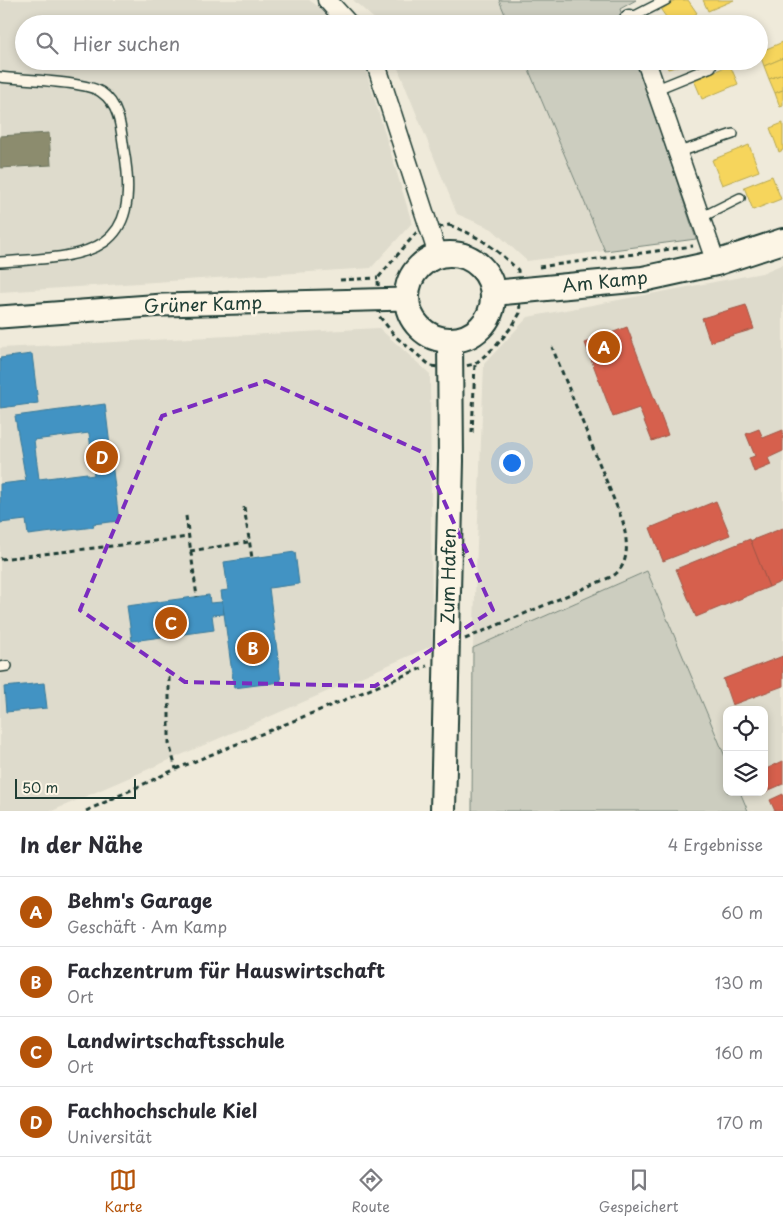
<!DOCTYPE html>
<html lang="de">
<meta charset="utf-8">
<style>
body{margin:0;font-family:"Playpen Sans",sans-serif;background:#f7f7f7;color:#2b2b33}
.controls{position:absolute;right:15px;bottom:15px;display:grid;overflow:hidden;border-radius:10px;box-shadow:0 2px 8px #0003}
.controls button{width:45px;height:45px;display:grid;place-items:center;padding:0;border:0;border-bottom:1px solid #e1e1e2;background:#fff;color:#2b2b33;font:25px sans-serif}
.scale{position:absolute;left:15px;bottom:12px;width:121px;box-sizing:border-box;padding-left:5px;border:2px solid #1f3d34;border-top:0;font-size:14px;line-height:18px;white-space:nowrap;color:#1f3d34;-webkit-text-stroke:4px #fcf5e5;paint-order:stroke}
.you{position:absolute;left:511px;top:462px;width:18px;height:18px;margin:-12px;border:4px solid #fff;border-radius:50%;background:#1a73e8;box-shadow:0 0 0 8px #1a73e833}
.badge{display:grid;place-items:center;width:32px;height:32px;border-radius:50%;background:#b45309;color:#fff;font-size:16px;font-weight:700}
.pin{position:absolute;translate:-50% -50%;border:2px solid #fff;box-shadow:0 1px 5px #0006}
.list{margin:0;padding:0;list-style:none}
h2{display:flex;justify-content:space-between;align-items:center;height:65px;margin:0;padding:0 20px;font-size:21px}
h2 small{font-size:16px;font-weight:400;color:#7c7c81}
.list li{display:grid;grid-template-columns:32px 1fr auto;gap:15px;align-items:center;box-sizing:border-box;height:70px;padding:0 20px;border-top:1px solid #e1e1e2}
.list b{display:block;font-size:19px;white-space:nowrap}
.list p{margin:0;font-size:16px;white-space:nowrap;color:#7c7c81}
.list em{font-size:16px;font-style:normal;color:#7c7c81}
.icon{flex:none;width:28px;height:28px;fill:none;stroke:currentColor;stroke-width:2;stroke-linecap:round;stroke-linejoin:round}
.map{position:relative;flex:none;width:783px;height:811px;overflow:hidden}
.search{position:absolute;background:#fff;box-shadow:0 2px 8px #0003;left:15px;right:15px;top:15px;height:55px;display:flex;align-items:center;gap:12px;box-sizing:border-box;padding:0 18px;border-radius:28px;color:#7c7c81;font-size:19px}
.sheet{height:345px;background:#fff}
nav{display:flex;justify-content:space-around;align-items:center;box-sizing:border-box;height:70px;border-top:1px solid #e1e1e2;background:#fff;font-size:14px;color:#7c7c81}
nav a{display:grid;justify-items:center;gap:2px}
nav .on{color:#b45309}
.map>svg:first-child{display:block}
.built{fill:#dedbcc}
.green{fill:#cccdbf;stroke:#76857a}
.homes{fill:#f6d55c;stroke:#b6a750}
.shops{fill:#d6604d;stroke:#9f5646}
.schools{fill:#4393c3;stroke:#387998;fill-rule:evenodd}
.industry{fill:#8c8c6e;stroke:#6b745d}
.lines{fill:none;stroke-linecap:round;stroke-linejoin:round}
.service-casing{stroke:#1f3d34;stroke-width:12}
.minor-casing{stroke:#1f3d34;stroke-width:21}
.tertiary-casing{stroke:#1f3d34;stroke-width:25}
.secondary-casing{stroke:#1f3d34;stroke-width:28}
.path{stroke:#1f3d34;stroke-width:3;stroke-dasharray:5 4;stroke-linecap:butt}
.service{stroke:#fcf5e5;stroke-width:9}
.minor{stroke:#fcf5e5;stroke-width:18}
.tertiary{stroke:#fcf5e5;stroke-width:21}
.secondary{stroke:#fcf5e5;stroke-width:24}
.marked{fill:none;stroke:#7b2cbf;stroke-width:4;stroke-dasharray:10 6;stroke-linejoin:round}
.labels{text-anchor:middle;stroke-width:5;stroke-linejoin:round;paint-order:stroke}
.street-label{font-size:18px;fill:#1f3d34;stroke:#fcf5e5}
</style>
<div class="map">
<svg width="783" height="811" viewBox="0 0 783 811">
<rect width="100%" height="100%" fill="#efeada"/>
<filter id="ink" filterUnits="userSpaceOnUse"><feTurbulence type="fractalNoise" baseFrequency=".02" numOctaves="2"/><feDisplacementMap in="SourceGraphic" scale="10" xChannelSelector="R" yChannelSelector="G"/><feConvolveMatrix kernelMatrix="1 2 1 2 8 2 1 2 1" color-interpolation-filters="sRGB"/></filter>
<g filter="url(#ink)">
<g class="built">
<polygon points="0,0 309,0 325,11 335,24 24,24 24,61 363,61 412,223 371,268 0,292"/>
<polygon points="353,0 499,0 509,24 380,24"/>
<polygon points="395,61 525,61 605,251 527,261 492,229 457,214"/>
<polygon points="783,264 783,811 748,811 740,792 764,792 764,710 727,710 727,761 647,571 473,648 484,364 528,317 762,273"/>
<polygon points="379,328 430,374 432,646 52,811 0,811 0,348"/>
</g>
<g class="green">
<polygon points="499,0 636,0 620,9 625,24 509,24"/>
<polygon points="525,61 637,61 696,239 605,251"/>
<polygon points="647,571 727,761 727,792 740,792 748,811 472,811 473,648"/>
</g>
<g class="homes">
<polygon points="675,0 688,0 697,13 682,24 671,24 661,10"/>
<polygon points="703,0 734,0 708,11"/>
<polygon points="783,42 783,58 764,66 759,52"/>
<polygon points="783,58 783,74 769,79 764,66"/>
<polygon points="666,61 677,61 679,66 668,69"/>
<polygon points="730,65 738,84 702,99 694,80"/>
<polygon points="783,74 783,90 775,93 769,79"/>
<polygon points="783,90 783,106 780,107 775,93"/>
<polygon points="783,123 783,150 779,152 770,128"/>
<polygon points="749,145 759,171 722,185 712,160"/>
<polygon points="772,176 781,199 753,210 744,187"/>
</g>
<g class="shops">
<polygon points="746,305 754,329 710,342 702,318"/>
<polygon points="627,327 668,435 652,441 639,408 613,417 585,343"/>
<polygon points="759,429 763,438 783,430 783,451 768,458 771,465 754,472 749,458 755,456 746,434"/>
<polygon points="716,501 730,535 663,561 650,528"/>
<polygon points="783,528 783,581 769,587 750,541"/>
<polygon points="750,539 769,587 696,617 676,569"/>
<polygon points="783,656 783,686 732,705 723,679"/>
<polygon points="783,761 783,784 760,794 759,792 764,792 764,770"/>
<polygon points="783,794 783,811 775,811 770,800"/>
</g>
<g class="schools">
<polygon points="32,354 38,403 0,408 0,358"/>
<path d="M 105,404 L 119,521 L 93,524 L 94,527 L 28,535 L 26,520 L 0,523 L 0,484 L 26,481 L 15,416 ZM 89,433 L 94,475 L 87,476 L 87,473 L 39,479 L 34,440 Z"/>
<polygon points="295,552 299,584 269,588 281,682 234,688 221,591 228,590 224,562"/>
<polygon points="209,595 210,603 222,602 224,614 212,615 214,630 132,641 127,606"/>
<polygon points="44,683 47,708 6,712 4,687"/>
</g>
<polygon class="industry" points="49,133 51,165 0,168 0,136"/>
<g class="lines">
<g class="service-casing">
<g id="service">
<polyline points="629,19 666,0"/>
<path d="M 0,77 C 22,80 85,81 101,92 C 120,105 121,129 124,150 C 143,257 86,256 0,262"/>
<polyline points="657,89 711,67"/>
<polyline points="679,152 733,134"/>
<polyline points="700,218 740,198"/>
<polyline points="0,667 7,666"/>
</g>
</g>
<g class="minor-casing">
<g id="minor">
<polyline points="327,0 349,24"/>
<polyline points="629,19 631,24"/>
<polyline points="375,61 438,255"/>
<polyline points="646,61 716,263"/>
</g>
</g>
<g class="tertiary-casing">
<polyline id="tertiary" points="0,317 163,305 406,299"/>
</g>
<g class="secondary-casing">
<g id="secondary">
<circle cx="450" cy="297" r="43"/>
<polyline points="493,293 643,279 716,263 783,241"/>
<polyline points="443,811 451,461 450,340"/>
</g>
</g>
<g class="path">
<path d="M 449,225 C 483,238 492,246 518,270 L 520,313 L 513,325 L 496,346 L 475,364 L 450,369 L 431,366 L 396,337 L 379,316 L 378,278 L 416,233 Z"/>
<polyline points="539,267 693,246"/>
<polyline points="340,280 378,278"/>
<polyline points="472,433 475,364"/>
<polyline points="244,507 252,558"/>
<polyline points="186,516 197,597"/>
<polyline points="190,551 248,542"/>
<polyline points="0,559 189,537"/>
<path d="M 465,639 L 613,576 C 631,563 627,541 623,522 L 552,347"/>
<polyline points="169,677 169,743 176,769"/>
<polyline points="86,811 176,769 427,666"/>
</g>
<use href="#service" class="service"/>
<use href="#minor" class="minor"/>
<use href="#tertiary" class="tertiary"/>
<use href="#secondary" class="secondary"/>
</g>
</g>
<path class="marked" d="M 266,381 L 422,452 L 493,610 L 375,686 L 185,682 L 80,610 L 162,416 Z"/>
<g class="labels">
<g class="street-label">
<text transform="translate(605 282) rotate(-6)" y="6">Am Kamp</text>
<text transform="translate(203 305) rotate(-2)" y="6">Grüner Kamp</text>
<text transform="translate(449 576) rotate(-89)" y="6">Zum Hafen</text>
</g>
</g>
</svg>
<div class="controls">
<button><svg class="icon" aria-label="locate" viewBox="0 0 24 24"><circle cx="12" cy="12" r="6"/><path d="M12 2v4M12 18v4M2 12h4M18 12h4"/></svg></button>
<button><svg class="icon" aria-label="layers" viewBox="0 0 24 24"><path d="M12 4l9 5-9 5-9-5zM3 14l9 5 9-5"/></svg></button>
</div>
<div class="scale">50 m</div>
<div class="you"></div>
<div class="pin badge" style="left:604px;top:347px">A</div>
<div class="pin badge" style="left:253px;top:648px">B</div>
<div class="pin badge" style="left:171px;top:623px">C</div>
<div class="pin badge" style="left:102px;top:457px">D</div>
<div class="search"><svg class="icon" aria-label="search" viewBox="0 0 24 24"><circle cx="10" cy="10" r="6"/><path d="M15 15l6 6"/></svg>Hier suchen</div>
</div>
<section class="sheet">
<h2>In der Nähe<small>4 Ergebnisse</small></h2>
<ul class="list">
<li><span class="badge">A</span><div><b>Behm's Garage</b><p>Geschäft · Am Kamp</p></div><em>60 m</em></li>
<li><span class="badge">B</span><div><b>Fachzentrum für Hauswirtschaft</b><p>Ort</p></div><em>130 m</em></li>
<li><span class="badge">C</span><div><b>Landwirtschaftsschule</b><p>Ort</p></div><em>160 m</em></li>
<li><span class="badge">D</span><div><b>Fachhochschule Kiel</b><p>Universität</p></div><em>170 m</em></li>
</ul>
</section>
<nav>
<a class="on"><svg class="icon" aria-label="map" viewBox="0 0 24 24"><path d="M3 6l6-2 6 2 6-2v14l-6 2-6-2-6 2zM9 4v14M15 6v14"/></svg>Karte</a>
<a><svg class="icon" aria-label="directions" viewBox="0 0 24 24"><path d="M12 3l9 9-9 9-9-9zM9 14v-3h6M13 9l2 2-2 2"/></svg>Route</a>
<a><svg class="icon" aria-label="saved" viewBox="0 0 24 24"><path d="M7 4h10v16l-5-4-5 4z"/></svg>Gespeichert</a>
</nav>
